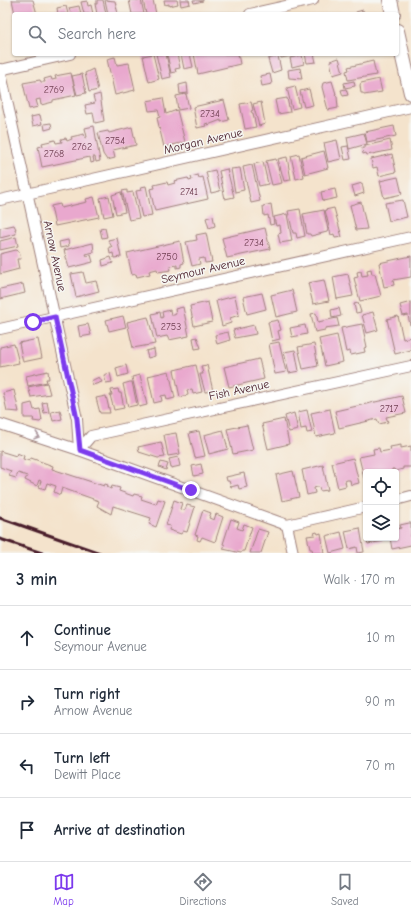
<!DOCTYPE html>
<meta charset="utf-8">
<style>
body{margin:0;font-family:"Comic Neue",sans-serif;background:#f2f2f3;color:#1f2937}
.controls{position:absolute;right:12px;bottom:12px;display:grid;overflow:hidden;border-radius:4px;box-shadow:0 1px 3px #0004}
.controls button{width:36px;height:36px;display:grid;place-items:center;padding:0;border:0;border-bottom:1px solid #e0e1e3;background:#fff;color:#1f2937;font:20px sans-serif}
.stop{position:absolute;width:12px;height:12px;margin:-9px;border:3px solid #7c3aed;border-radius:50%;background:#fff}
.stop.end{background:#7c3aed;border-color:#fff;box-shadow:0 1px 4px #0008}
.list{margin:0;padding:0;list-style:none}
h2{display:flex;justify-content:space-between;align-items:center;height:52px;margin:0;padding:0 16px;font-size:17px}
h2 small{font-size:13px;font-weight:400;color:#747a83}
.list li{display:grid;grid-template-columns:26px 1fr auto;gap:12px;align-items:center;box-sizing:border-box;height:64px;padding:0 16px;border-top:1px solid #e0e1e3}
.list b{display:block;font-size:15px;white-space:nowrap}
.list p{margin:0;font-size:13px;white-space:nowrap;color:#747a83}
.list em{font-size:13px;font-style:normal;color:#747a83}
.icon{flex:none;width:22px;height:22px;fill:none;stroke:currentColor;stroke-width:2;stroke-linecap:round;stroke-linejoin:round}
.map{position:relative;flex:none;width:411px;height:553px;overflow:hidden}
.search{position:absolute;background:#fff;box-shadow:0 1px 3px #0004;left:12px;right:12px;top:12px;height:44px;display:flex;align-items:center;gap:10px;box-sizing:border-box;padding:0 14px;border-radius:4px;color:#747a83;font-size:15px}
.sheet{height:308px;background:#fff}
nav{display:flex;justify-content:space-around;align-items:center;box-sizing:border-box;height:56px;border-top:1px solid #e0e1e3;background:#fff;font-size:11px;color:#747a83}
nav a{display:grid;justify-items:center;gap:2px}
nav .on{color:#7c3aed}
.map>svg:first-child{display:block}
.building{fill:#e9a8ce}
.lines{fill:none;stroke-linecap:round;stroke-linejoin:round}
.minor-casing{stroke:#9f817c;stroke-width:12}
.secondary-casing{stroke:#9f817c;stroke-width:16}
.minor{stroke:#fff;stroke-width:10}
.secondary{stroke:#fff;stroke-width:14}
.rail{stroke:#4a1f2b;stroke-width:3}
.oneway{stroke:#ae9aa0}
.route{stroke:#7c3aed;stroke-width:5}
.labels{text-anchor:middle;stroke-width:3;stroke-linejoin:round;paint-order:stroke}
.number-label{font-size:10px;fill:#724154}
.street-label{font-size:12px;fill:#4a1f2b;stroke:#f6f6f2}
</style>
<div class="map">
<svg width="411" height="553" viewBox="0 0 411 553">
<rect width="100%" height="100%" fill="#f6f6f2"/>
<filter id="ink" filterUnits="userSpaceOnUse"><feTurbulence type="fractalNoise" baseFrequency=".025" numOctaves="2"/><feDisplacementMap in="SourceGraphic" scale="8" xChannelSelector="R" yChannelSelector="G"/><feConvolveMatrix kernelMatrix="1 2 1 2 8 2 1 2 1" color-interpolation-filters="sRGB"/></filter>
<filter id="wash" filterUnits="userSpaceOnUse"><feTurbulence type="fractalNoise" baseFrequency=".012" numOctaves="4" result="noise"/><feDisplacementMap in="SourceGraphic" scale="16" xChannelSelector="R" yChannelSelector="G"/><feGaussianBlur stdDeviation="0.9" result="paint"/><feColorMatrix in="noise" values="0 0 0 0 0 0 0 0 0 0 0 0 0 0 0 0 0 1.4 0 .05"/><feComposite in="paint" operator="in"/></filter>
<g filter="url(#wash)">
<rect width="100%" height="100%" fill="#f4e3cc"/>
<g id="blocks">
<g class="building">
<polygon points="12,0 33,0 37,14 15,14"/>
<polygon points="97,0 103,0 106,14 97,14 95,4 97,4"/>
<polygon points="105,0 115,1 118,14 108,14"/>
<polygon points="129,0 141,0 144,14 132,14"/>
<polygon points="143,0 153,0 156,14 146,14"/>
<polygon points="164,0 177,0 178,4 169,6 169,4 165,5"/>
<polygon points="180,0 189,0 190,4 181,6"/>
<polygon points="193,0 203,0 203,1 194,3"/>
<polygon points="87,1 88,6 91,5 93,14 84,14 81,2"/>
<polygon points="66,6 68,14 58,14 57,8"/>
<polygon points="79,6 81,14 71,14 69,8"/>
<polygon points="363,10 364,14 356,14 356,12"/>
<polygon points="153,54 159,79 149,82 143,56"/>
<polygon points="156,54 166,54 171,77 162,79"/>
<polygon points="167,54 177,54 180,68 175,69 176,72 171,73"/>
<polygon points="181,54 190,54 193,67 184,69"/>
<polygon points="194,54 238,54 240,64 198,74"/>
<polygon points="280,54 290,54 291,56 281,58"/>
<polygon points="305,54 314,54 316,62 307,63"/>
<polygon points="302,55 304,64 292,67 290,58"/>
<polygon points="278,56 281,70 272,73 268,59"/>
<polygon points="115,57 117,65 129,63 135,90 115,95 107,59"/>
<polygon points="339,58 343,72 333,75 330,61"/>
<polygon points="373,61 376,75 348,80 346,71 349,70 348,67"/>
<polygon points="300,68 302,79 289,78 288,70"/>
<polygon points="93,69 98,90 89,92 85,73"/>
<polygon points="71,73 76,95 53,100 53,102 41,105 40,99 36,100 38,107 29,109 23,83 40,80 41,82 45,82 44,79 51,77 52,80 56,79 55,76"/>
<polygon points="82,74 86,93 77,95 72,76"/>
<polygon points="270,74 272,84 262,86 260,76"/>
<polygon points="379,79 382,92 364,95 363,93 361,93 360,85 361,83"/>
<polygon points="332,81 336,94 335,94 337,97 338,108 328,110 322,87 323,83"/>
<polygon points="354,81 355,86 345,88 344,83"/>
<polygon points="187,83 188,93 180,94 179,85"/>
<polygon points="295,86 300,107 292,109 287,88"/>
<polygon points="309,89 313,105 304,107 300,91"/>
<polygon points="346,89 348,95 343,96 341,90"/>
<polygon points="100,94 104,121 95,123 93,113 87,114 85,105 95,103 93,96"/>
<polygon points="186,94 189,108 178,110 176,96"/>
<polygon points="163,98 166,114 177,110 185,142 164,147 157,118 160,117 158,110 149,111 147,101"/>
<polygon points="287,98 290,112 278,114 275,100"/>
<polygon points="224,100 229,120 221,122 221,120 208,125 208,123 205,124 206,126 197,128 193,107"/>
<polygon points="251,102 253,110 251,111 252,113 253,113 256,127 245,129 240,104"/>
<polygon points="261,102 265,124 259,126 253,104"/>
<polygon points="40,115 42,124 33,126 31,117"/>
<polygon points="51,123 52,128 45,130 44,124"/>
<polygon points="94,126 100,161 96,162 95,157 93,157 94,162 91,163 90,157 42,167 38,147 43,146 42,143 55,140 56,143 62,142 61,139 66,138 67,141 72,139 71,137 84,134 85,138 87,137 85,128"/>
<polygon points="394,126 396,136 367,142 365,132"/>
<polygon points="132,127 136,145 113,150 115,158 107,160 103,154 98,133 108,131 109,133"/>
<polygon points="364,133 367,144 349,149 347,137"/>
<polygon points="337,140 341,159 328,162 324,143"/>
<polygon points="390,140 392,150 367,155 366,153 363,154 362,148 365,148 365,146"/>
<polygon points="348,146 351,159 345,160 342,147"/>
<polygon points="324,151 328,168 305,174 301,157"/>
<polygon points="299,154 304,177 296,179 291,156"/>
<polygon points="392,154 396,172 379,176 377,167 373,168 371,159"/>
<polygon points="287,157 291,180 284,181 278,159"/>
<polygon points="276,159 282,183 272,185 266,161"/>
<polygon points="263,162 268,184 259,186 254,164"/>
<polygon points="252,165 260,201 251,203 243,167"/>
<polygon points="240,168 244,190 235,192 231,169"/>
<polygon points="227,169 234,197 225,199 219,171"/>
<polygon points="215,170 220,191 211,193 206,172"/>
<polygon points="198,175 199,178 203,177 208,199 155,211 150,189 155,188 154,185 167,182 168,185 175,183 174,181 188,178 189,181 192,180 191,177"/>
<polygon points="398,177 402,194 384,198 380,181"/>
<polygon points="362,183 364,193 355,196 352,186"/>
<polygon points="146,186 152,215 142,217 136,191 142,190 141,187"/>
<polygon points="335,189 337,198 323,201 321,192"/>
<polygon points="127,190 127,193 133,192 139,218 129,220 122,191"/>
<polygon points="121,192 125,212 116,214 112,195"/>
<polygon points="109,196 113,215 104,217 100,198"/>
<polygon points="94,197 99,217 55,226 51,206 60,204 61,208 87,202 86,199"/>
<polygon points="403,200 407,217 389,221 385,203"/>
<polygon points="361,202 367,229 356,230 350,205"/>
<polygon points="271,204 274,224 270,225 268,215 264,216 263,206"/>
<polygon points="334,208 342,237 335,238 334,234 331,235 325,210"/>
<polygon points="300,209 305,236 297,238 296,233 293,233 288,211"/>
<polygon points="324,210 328,230 327,232 311,236 310,234 307,234 303,214"/>
<polygon points="287,214 292,241 280,243 278,234 281,233 280,225 276,226 274,217"/>
<polygon points="213,216 215,226 209,228 206,218"/>
<polygon points="14,225 16,229 15,229 16,234 0,238 0,228"/>
<polygon points="105,228 107,237 102,238 100,229"/>
<polygon points="265,228 270,249 227,258 222,238"/>
<polygon points="206,233 212,262 205,263 204,258 199,259 200,264 192,266 186,242 197,240 196,235"/>
<polygon points="16,237 18,246 0,250 0,241"/>
<polygon points="117,238 121,257 114,258 113,253 110,254 109,247 112,247 108,240"/>
<polygon points="68,240 69,246 60,248 59,242"/>
<polygon points="180,241 184,263 181,264 181,267 177,268 177,265 170,266 171,270 158,272 157,269 149,271 150,274 137,277 136,274 132,275 127,253"/>
<polygon points="93,243 94,252 86,254 87,256 91,255 93,262 69,268 64,250"/>
<polygon points="16,250 19,251 21,259 17,259 19,269 0,274 0,254"/>
<polygon points="411,256 411,277 393,280 394,285 384,287 379,263"/>
<polygon points="111,257 113,263 103,266 102,260"/>
<polygon points="371,269 372,274 375,274 381,296 360,301 354,278 358,277 357,272 361,271 362,276 368,275 367,270"/>
<polygon points="83,272 86,283 96,281 99,291 76,297 71,274"/>
<polygon points="348,274 353,296 337,299 333,277"/>
<polygon points="324,280 329,301 313,304 308,283"/>
<polygon points="23,284 25,293 0,299 0,289"/>
<polygon points="292,290 297,312 276,317 271,295"/>
<polygon points="262,293 266,309 247,314 243,297"/>
<polygon points="235,296 239,315 230,318 231,323 222,326 216,301"/>
<polygon points="208,302 212,322 194,326 190,306"/>
<polygon points="411,302 411,325 410,325 408,315 403,316 400,305"/>
<polygon points="358,303 361,312 356,313 354,304"/>
<polygon points="183,307 189,336 169,340 167,336 157,338 152,314 160,312 161,318 163,317 162,312 170,310 171,315 174,315 176,314 175,309"/>
<polygon points="339,308 341,316 332,318 331,310"/>
<polygon points="373,312 378,330 367,333 362,315"/>
<polygon points="316,313 318,322 337,318 339,326 325,328 325,330 315,332 311,314"/>
<polygon points="123,316 126,327 109,331 106,320"/>
<polygon points="398,316 403,339 411,337 411,350 395,354 387,319"/>
<polygon points="148,317 155,344 133,348 127,322"/>
<polygon points="278,320 281,330 278,331 280,339 272,341 268,322"/>
<polygon points="88,324 91,335 80,337 78,326"/>
<polygon points="362,324 367,347 364,348 365,352 351,355 350,351 346,352 341,328"/>
<polygon points="254,325 256,334 235,338 233,330"/>
<polygon points="305,325 307,334 292,337 290,328"/>
<polygon points="228,332 230,340 217,344 215,335"/>
<polygon points="337,335 343,362 325,366 319,339"/>
<polygon points="197,337 201,348 195,349 193,338"/>
<polygon points="38,339 42,358 23,362 19,343"/>
<polygon points="279,342 286,372 275,374 269,344"/>
<polygon points="14,344 19,363 0,367 0,347"/>
<polygon points="314,344 318,366 303,369 298,347"/>
<polygon points="154,349 155,356 148,358 146,351"/>
<polygon points="295,350 299,371 289,373 284,352"/>
<polygon points="259,359 264,379 229,387 224,367"/>
<polygon points="126,365 128,374 118,377 116,368"/>
<polygon points="196,365 202,392 193,394 192,389 187,390 188,395 180,397 174,370"/>
<polygon points="207,365 213,391 205,392 200,374 203,374 201,366"/>
<polygon points="48,371 49,379 46,379 47,382 28,386 26,376"/>
<polygon points="169,371 175,398 167,400 166,395 161,396 162,401 154,403 148,376"/>
<polygon points="110,373 112,382 106,383 104,375"/>
<polygon points="140,375 147,405 139,407 132,377"/>
<polygon points="99,377 102,382 93,385 91,381"/>
<polygon points="130,382 132,382 137,405 128,407 123,384"/>
<polygon points="47,383 50,394 31,397 28,387"/>
<polygon points="118,389 119,393 121,393 124,408 114,410 110,395 112,395 111,390"/>
<polygon points="14,390 19,412 7,411 3,393"/>
<polygon points="106,396 110,413 100,413 96,398"/>
<polygon points="402,396 406,413 386,417 388,422 379,424 377,419 339,428 335,411"/>
<polygon points="47,402 49,412 44,413 42,403"/>
<polygon points="32,403 34,410 40,409 42,420 40,422 33,421 34,418 24,418 24,405"/>
<polygon points="330,409 335,433 316,437 311,413"/>
<polygon points="60,410 62,419 53,421 51,412"/>
<polygon points="307,410 312,432 307,433 306,428 301,429 298,412"/>
<polygon points="294,413 298,430 289,432 285,416"/>
<polygon points="284,419 289,444 268,449 262,424"/>
<polygon points="247,425 253,450 233,454 227,429"/>
<polygon points="223,430 228,449 209,454 204,435"/>
<polygon points="199,431 205,456 195,458 189,433"/>
<polygon points="176,433 180,454 168,456 164,435"/>
<polygon points="161,442 165,457 158,458 139,452 138,447"/>
<polygon points="401,445 401,448 411,446 411,467 403,467 403,469 395,471 394,469 392,469 392,472 366,472 366,477 364,478 359,457 374,454 373,449 379,448 380,452 391,450 390,447"/>
<polygon points="0,451 16,456 17,453 24,456 23,459 30,461 31,458 53,466 52,469 104,486 105,484 108,485 107,487 111,489 112,486 120,488 119,491 133,496 134,494 142,496 141,499 156,504 158,499 165,501 156,527 149,524 151,518 113,506 111,514 97,506 99,501 62,488 60,495 54,492 56,486 47,483 45,489 39,487 41,481 39,480 37,486 25,480 27,476 18,473 16,478 9,476 11,471 0,467"/>
<polygon points="178,457 180,466 171,468 169,459"/>
<polygon points="353,458 359,483 351,485 350,480 347,480 345,481 346,486 338,488 332,463"/>
<polygon points="161,462 168,464 166,470 159,467"/>
<polygon points="201,464 203,474 194,476 192,466"/>
<polygon points="323,465 328,490 320,491 319,487 317,487 314,488 315,493 307,495 302,470"/>
<polygon points="293,471 299,497 282,501 276,475"/>
<polygon points="244,473 247,487 239,489 238,485 231,487 229,481 227,481 226,477"/>
<polygon points="174,500 182,503 180,509 183,510 185,510 187,505 195,507 187,532 183,531 181,534 169,530 170,526 166,525"/>
<polygon points="203,510 211,513 209,518 214,520 216,514 223,517 215,542 202,537 200,541 197,540 198,536 195,535"/>
<polygon points="231,519 239,522 237,528 242,530 244,524 252,527 244,551 242,551 241,553 223,549 225,545 223,544"/>
<polygon points="409,523 411,523 411,545 392,549 390,538 396,538 396,529 401,528 400,525"/>
<polygon points="360,528 364,552 358,553 357,547 349,549 345,531"/>
<polygon points="258,529 268,532 261,553 250,553"/>
<polygon points="317,532 318,534 321,533 324,553 313,553 312,549 310,549 307,536 315,535 314,533"/>
<polygon points="341,532 345,549 330,553 326,536"/>
<polygon points="366,538 382,538 383,541 368,544"/>
</g>
</g>
</g>
<g filter="url(#ink)">
<use href="#blocks" fill-opacity="0" stroke="#9f817c" stroke-width="1"/>
<g class="lines">
<g class="minor-casing">
<g id="minor">
<polyline points="250,14 313,0"/>
<polyline points="0,69 77,419 79,450"/>
<polyline points="0,70 70,54"/>
<polyline points="0,200 411,107"/>
<polyline points="0,329 411,237"/>
<polyline points="0,424 79,450 287,525"/>
<polyline points="79,450 91,436 411,366"/>
<polyline points="396,500 411,496"/>
<polyline points="287,525 366,507"/>
<polyline points="287,525 293,553"/>
</g>
</g>
<g class="secondary-casing">
<g id="secondary">
<polyline points="390,0 393,14"/>
<polyline points="397,31 411,93"/>
</g>
</g>
<use href="#minor" class="minor"/>
<use href="#secondary" class="secondary"/>
<g class="rail">
<polyline points="0,518 100,553"/>
<polyline points="0,539 42,553"/>
</g>
</g>
<defs><path id="oneway-chevron" d="M-2-3.5L2.5 0L-2 3.5" fill="none" stroke-width="1.6" stroke-linecap="round" stroke-linejoin="round"/></defs>
<use class="oneway" href="#oneway-chevron" transform="translate(37 436) rotate(18)"/>
</g>
<g class="lines" filter="url(#ink)">
<polyline class="route" points="33,322 55,317 77,419 80,450 191,490"/>
</g>
<g class="labels">
<g class="number-label">
<text x="54" y="93">2769</text>
<text x="210" y="117">2734</text>
<text x="115" y="144">2754</text>
<text x="82" y="150">2762</text>
<text x="54" y="157">2768</text>
<text x="189" y="195">2741</text>
<text x="254" y="246">2734</text>
<text x="167" y="260">2750</text>
<text x="171" y="330">2753</text>
<text x="389" y="412">2717</text>
</g>
<g class="street-label">
<text transform="translate(203 141) rotate(-13)" y="4">Morgan Avenue</text>
<text transform="translate(55 256) rotate(78)" y="4">Arnow Avenue</text>
<text transform="translate(203 270) rotate(-13)" y="4">Seymour Avenue</text>
<text transform="translate(239 390) rotate(-12)" y="4">Fish Avenue</text>
</g>
</g>
</svg>
<div class="controls">
<button><svg class="icon" aria-label="locate" viewBox="0 0 24 24"><circle cx="12" cy="12" r="6"/><path d="M12 2v4M12 18v4M2 12h4M18 12h4"/></svg></button>
<button><svg class="icon" aria-label="layers" viewBox="0 0 24 24"><path d="M12 4l9 5-9 5-9-5zM3 14l9 5 9-5"/></svg></button>
</div>
<div class="stop" style="left:33px;top:322px"></div>
<div class="stop end" style="left:191px;top:490px"></div>
<div class="search"><svg class="icon" aria-label="search" viewBox="0 0 24 24"><circle cx="10" cy="10" r="6"/><path d="M15 15l6 6"/></svg>Search here</div>
</div>
<section class="sheet">
<h2>3 min<small>Walk · 170 m</small></h2>
<ul class="list">
<li><svg class="icon" aria-label="ahead" viewBox="0 0 24 24"><path d="M12 20V5M6 11l6-6 6 6"/></svg><div><b>Continue</b><p>Seymour Avenue</p></div><em>10 m</em></li>
<li><svg class="icon" aria-label="right" viewBox="0 0 24 24"><path d="M7 20v-9h11M14 6l5 5-5 5"/></svg><div><b>Turn right</b><p>Arnow Avenue</p></div><em>90 m</em></li>
<li><svg class="icon" aria-label="left" viewBox="0 0 24 24"><path d="M17 20v-9H6M10 6l-5 5 5 5"/></svg><div><b>Turn left</b><p>Dewitt Place</p></div><em>70 m</em></li>
<li><svg class="icon" aria-label="arrive" viewBox="0 0 24 24"><path d="M6 21V4h12l-3 4 3 4H6"/></svg><div><b>Arrive at destination</b></div></li>
</ul>
</section>
<nav>
<a class="on"><svg class="icon" aria-label="map" viewBox="0 0 24 24"><path d="M3 6l6-2 6 2 6-2v14l-6 2-6-2-6 2zM9 4v14M15 6v14"/></svg>Map</a>
<a><svg class="icon" aria-label="directions" viewBox="0 0 24 24"><path d="M12 3l9 9-9 9-9-9zM9 14v-3h6M13 9l2 2-2 2"/></svg>Directions</a>
<a><svg class="icon" aria-label="saved" viewBox="0 0 24 24"><path d="M7 4h10v16l-5-4-5 4z"/></svg>Saved</a>
</nav>
